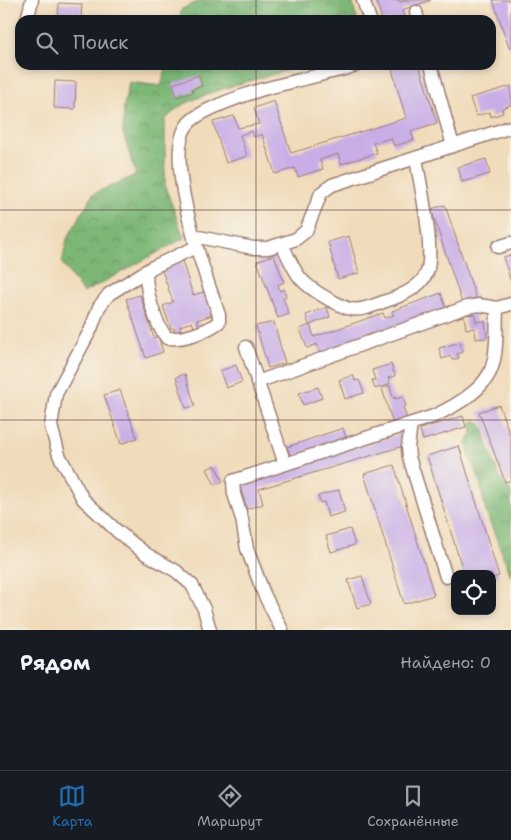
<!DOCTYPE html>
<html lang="ru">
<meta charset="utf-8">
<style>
body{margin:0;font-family:"Shantell Sans",sans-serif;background:#242831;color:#f1f3f6}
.controls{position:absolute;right:15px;bottom:15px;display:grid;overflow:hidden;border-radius:10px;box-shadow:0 2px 8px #0003}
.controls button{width:45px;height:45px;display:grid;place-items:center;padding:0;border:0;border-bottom:1px solid #363941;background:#171b24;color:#f1f3f6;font:25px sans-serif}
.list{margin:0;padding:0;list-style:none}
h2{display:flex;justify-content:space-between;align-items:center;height:65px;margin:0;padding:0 20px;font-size:21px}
h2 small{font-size:16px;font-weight:400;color:#9ea1a6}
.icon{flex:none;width:28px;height:28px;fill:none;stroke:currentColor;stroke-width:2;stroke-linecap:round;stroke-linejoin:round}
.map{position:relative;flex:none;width:511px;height:630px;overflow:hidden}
.search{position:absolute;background:#171b24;box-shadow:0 2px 8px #0003;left:15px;right:15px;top:15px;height:55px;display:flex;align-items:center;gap:12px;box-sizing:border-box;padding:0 18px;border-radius:15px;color:#9ea1a6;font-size:19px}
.sheet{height:140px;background:#171b24}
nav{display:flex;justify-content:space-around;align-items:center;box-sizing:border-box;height:70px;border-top:1px solid #363941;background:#171b24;font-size:14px;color:#9ea1a6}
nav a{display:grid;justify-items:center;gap:2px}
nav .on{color:#1f6fb2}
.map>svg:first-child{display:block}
.forest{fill:url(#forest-crowns);stroke:#636b50}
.building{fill:#c8ade7}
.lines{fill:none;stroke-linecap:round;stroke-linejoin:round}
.minor-casing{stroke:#9d7d72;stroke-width:15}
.minor{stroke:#fff;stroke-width:12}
.grid{fill:none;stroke:#4a1f2b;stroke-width:1;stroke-opacity:0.55}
</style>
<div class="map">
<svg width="511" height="630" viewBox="0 0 511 630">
<defs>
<pattern id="forest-crowns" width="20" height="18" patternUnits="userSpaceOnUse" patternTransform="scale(1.25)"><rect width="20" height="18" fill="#7cb776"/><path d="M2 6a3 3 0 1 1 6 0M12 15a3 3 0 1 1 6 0" fill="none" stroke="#689461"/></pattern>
</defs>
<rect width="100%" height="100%" fill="#f7f3e8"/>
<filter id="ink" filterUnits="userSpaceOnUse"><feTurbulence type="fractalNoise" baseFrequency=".02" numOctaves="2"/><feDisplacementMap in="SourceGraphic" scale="10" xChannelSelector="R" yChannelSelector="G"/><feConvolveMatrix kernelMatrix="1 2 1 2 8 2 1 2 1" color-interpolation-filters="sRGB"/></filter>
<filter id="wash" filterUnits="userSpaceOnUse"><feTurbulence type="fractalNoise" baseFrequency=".0096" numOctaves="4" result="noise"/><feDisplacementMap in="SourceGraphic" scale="20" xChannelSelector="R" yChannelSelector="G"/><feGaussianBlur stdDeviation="1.12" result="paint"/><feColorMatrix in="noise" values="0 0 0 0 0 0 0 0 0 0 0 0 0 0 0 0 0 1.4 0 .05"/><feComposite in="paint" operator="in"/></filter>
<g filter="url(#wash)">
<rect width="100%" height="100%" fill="#f0dbba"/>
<g class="forest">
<polygon points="202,0 352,0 357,20 179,20 182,9"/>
<path d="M 167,65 L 303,65 C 263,79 220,86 182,105 C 176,109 170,115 165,120 L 165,186 L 184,238 L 83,293 L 62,263 L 67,239 L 93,194 L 136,175 L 123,133 L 124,105 L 129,82 L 161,86 Z"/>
<polygon points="475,420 481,424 484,430 487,443 499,476 502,482 509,488 511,492 511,576 486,512 479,478 469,456 467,443 472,434 471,424"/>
</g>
<g id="blocks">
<g class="building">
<polygon points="376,0 399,0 400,2 405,0 431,0 402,10 405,20 382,20"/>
<polygon points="493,0 511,0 511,48 509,48"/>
<polygon points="59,3 82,4 81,20 54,20 54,17 58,17"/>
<polygon points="419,65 437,123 411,131 414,140 394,146 391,138 373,143 377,153 341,164 338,154 320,160 323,169 298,177 295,168 275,174 262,134 254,137 252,131 240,135 247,156 226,163 213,122 234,116 238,128 259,124 254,108 274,101 291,153 406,118 391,66"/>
<polygon points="199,75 202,86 192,89 193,92 177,97 173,84"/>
<polygon points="55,81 76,82 75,109 54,108"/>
<polygon points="511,86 511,105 502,108 503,113 491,117 490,112 476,116 470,98"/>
<polygon points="486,159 490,174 462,182 458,167"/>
<polygon points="445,205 476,298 462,303 431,209"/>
<polygon points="349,236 359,273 338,279 328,242"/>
<polygon points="274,255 284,282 278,285 280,291 284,289 286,297 283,298 289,314 278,318 257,261"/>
<polygon points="511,255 511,282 503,257"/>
<polygon points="182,261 193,295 204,292 212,315 197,320 199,326 194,327 192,322 180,326 182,334 177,336 174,328 171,329 163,306 173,302 161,268"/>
<polygon points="441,293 446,308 320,353 317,344 307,348 300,329 310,325 314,337 383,313 385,318 394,315 392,311"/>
<polygon points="140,295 154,338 158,336 163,352 146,358 126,299"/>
<polygon points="327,307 330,317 309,325 306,315"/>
<polygon points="475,314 476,322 485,321 487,338 476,339 475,328 466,329 464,315"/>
<polygon points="274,322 285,363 268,368 256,326"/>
<polygon points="460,342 463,352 457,354 459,358 452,360 451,356 442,359 439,348"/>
<polygon points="391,364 395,376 388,378 390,384 375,389 372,380 375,380 372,370"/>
<polygon points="236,365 242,382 226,388 220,371"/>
<polygon points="185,374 195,406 186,408 176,377"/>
<polygon points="353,375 355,381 359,380 364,393 345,399 339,380"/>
<polygon points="390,386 393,398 395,397 395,399 403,397 406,406 403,407 407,419 393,424 382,388"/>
<polygon points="318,387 322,398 303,405 299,393"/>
<polygon points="120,390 137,438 121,444 104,395"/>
<polygon points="499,405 511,438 511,480 505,482 479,412"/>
<polygon points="463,416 466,427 423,440 420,429"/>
<polygon points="343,428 346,438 291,457 287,447"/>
<polygon points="404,433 407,445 259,489 263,504 247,509 239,484"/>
<polygon points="459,446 499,576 492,578 492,574 464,574 427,456"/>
<polygon points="215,465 223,481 215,485 207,469"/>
<polygon points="394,465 434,595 404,604 364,474"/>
<polygon points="339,490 345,512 328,517 324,502 320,503 318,496"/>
<polygon points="350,529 355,545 331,552 326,536"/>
<polygon points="362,576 371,604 357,608 348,580"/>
</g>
</g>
</g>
<g filter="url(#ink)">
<use href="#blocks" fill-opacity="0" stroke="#9d7d72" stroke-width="1"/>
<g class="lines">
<g class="minor-casing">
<g id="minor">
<polyline points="363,0 370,20"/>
<polyline points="416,12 418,20"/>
<polyline points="27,20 32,0"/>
<polyline points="431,65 453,146"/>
<polyline points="194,236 253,248 268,248 296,239 306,231 321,193 332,185 511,127"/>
<path d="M 282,244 C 297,276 298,282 330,300 C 337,303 344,308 351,309 C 364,312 380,302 392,299 C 405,294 422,286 427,272 C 435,249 420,184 416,158"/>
<path d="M 196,247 L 151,268 L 146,273 C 146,292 155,324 167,338 C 183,340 206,332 219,322 L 219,315 C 206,277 161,156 188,124 C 199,110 242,96 260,90 C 282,84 305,79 327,73 C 336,71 347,69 356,65"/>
<polyline points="498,247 511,243"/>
<polyline points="151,268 109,294 99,307 91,329 56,394 51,426 59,455 83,499 117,531 146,554 176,571 192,585 204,609 210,630"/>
<polyline points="246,347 285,464"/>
<polyline points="257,382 467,307 479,305 497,308 511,304"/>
<polyline points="411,424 408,447 409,457 446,577"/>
<path d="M 282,630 L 264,594 L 247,549 L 242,519 L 234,494 L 233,481 L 434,416 C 455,406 485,390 492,367 C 498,349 496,327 497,308"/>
</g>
</g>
<use href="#minor" class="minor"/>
</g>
</g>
<path class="grid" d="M 256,0 L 256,20M 256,65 L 256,630M 0,210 L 511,210M 0,420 L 511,420"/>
</svg>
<div class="controls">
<button><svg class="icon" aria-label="locate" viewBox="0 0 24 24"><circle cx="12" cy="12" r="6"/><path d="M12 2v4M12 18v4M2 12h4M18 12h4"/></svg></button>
</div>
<div class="search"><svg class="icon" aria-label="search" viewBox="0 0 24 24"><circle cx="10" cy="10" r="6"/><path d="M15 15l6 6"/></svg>Поиск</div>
</div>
<section class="sheet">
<h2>Рядом<small>Найдено: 0</small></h2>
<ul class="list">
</ul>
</section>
<nav>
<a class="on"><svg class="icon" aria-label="map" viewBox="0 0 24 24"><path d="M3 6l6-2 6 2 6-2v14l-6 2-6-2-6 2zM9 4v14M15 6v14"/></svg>Карта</a>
<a><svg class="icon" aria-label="directions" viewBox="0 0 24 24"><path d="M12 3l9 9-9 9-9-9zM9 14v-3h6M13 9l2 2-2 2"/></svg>Маршрут</a>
<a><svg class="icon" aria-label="saved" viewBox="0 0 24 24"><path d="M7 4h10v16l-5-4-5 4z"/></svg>Сохранённые</a>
</nav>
